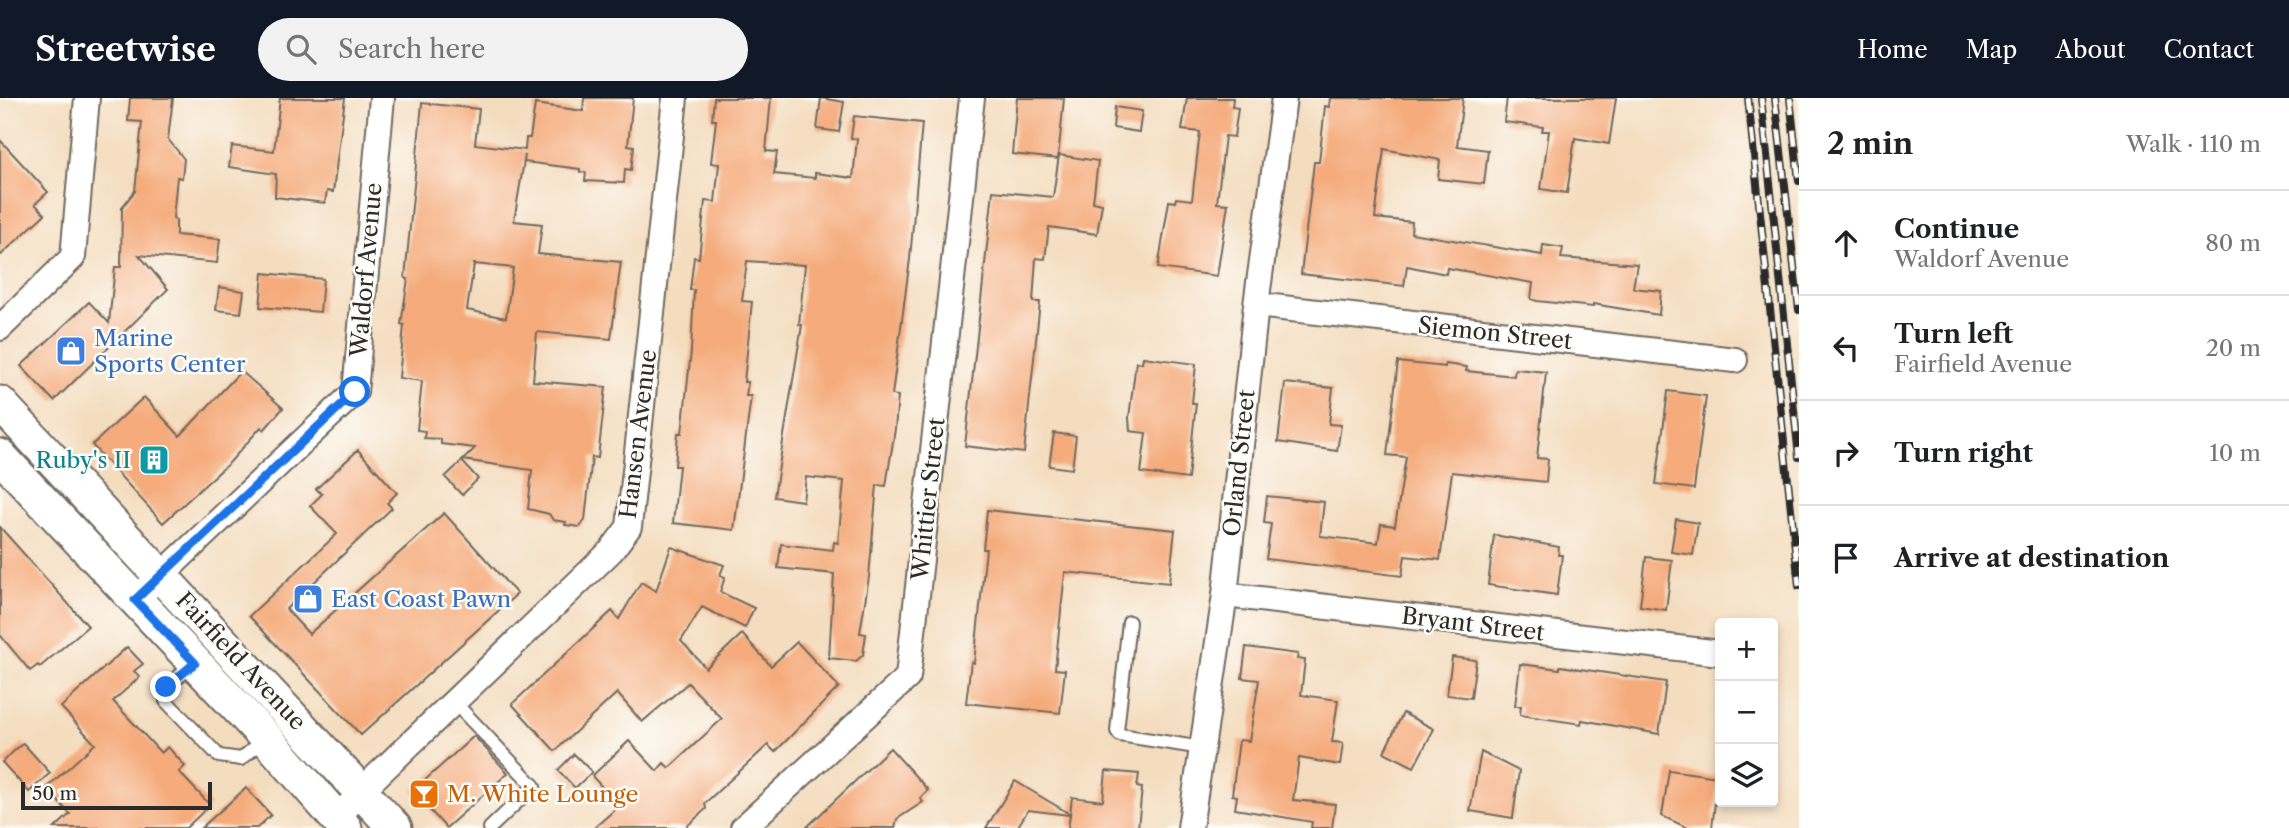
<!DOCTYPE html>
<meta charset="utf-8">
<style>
body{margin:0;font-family:"Libre Caslon Text",serif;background:#f2f2f2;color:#202124}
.controls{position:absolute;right:21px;bottom:21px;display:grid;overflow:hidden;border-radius:7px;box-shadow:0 4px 10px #0003}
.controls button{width:63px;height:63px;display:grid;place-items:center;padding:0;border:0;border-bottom:2px solid #e0e0e0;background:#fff;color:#202124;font:35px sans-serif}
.scale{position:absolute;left:21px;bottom:18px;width:191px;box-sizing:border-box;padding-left:7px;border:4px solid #2b2b2b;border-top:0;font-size:19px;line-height:24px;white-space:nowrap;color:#2b2b2b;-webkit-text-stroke:5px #fdfcf7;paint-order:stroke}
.stop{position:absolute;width:21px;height:21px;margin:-16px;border:5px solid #1a73e8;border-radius:50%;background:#fff}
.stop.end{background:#1a73e8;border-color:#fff;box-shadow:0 2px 7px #0008}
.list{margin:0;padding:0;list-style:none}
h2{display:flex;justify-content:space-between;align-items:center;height:91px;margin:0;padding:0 28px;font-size:30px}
h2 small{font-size:23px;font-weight:400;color:#757577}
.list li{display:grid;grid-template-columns:46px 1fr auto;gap:21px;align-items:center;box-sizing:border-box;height:105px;padding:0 28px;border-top:2px solid #e0e0e0}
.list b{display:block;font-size:26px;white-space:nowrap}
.list p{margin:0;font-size:23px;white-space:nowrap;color:#757577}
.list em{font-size:23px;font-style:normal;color:#757577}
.icon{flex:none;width:38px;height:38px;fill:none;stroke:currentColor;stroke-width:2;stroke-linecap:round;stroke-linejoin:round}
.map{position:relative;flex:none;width:1799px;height:730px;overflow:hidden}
header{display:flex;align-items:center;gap:42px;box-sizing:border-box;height:98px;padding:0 35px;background:#111827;color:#fff}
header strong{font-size:33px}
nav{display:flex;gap:38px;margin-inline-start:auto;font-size:24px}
.search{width:490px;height:63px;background:#f2f2f2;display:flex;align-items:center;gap:18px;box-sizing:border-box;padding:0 24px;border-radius:38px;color:#757577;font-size:26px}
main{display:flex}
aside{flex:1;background:#fff}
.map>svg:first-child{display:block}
.building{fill:#f5ab7c;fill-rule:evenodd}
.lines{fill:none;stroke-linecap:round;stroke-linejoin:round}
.service-casing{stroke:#71695f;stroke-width:16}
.minor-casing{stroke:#71695f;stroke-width:28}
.secondary-casing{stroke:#71695f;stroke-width:37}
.service{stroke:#fff;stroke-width:12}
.minor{stroke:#fff;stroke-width:24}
.secondary{stroke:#fff;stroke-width:33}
.rail-casing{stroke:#2b2b2b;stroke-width:8}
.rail{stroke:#fdfcf7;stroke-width:5;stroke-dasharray:16;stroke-linecap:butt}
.route{stroke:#1a73e8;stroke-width:9}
.labels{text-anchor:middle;stroke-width:5;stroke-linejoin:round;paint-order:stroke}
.street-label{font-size:23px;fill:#2b2b2b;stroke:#fdfcf7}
.shop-label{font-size:23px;fill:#366cbe;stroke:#fdfcf7;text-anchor:start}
.culture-label{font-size:23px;fill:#0d838f;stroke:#fdfcf7;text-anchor:end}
.food-label{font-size:23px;fill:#c56008;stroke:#fdfcf7;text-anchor:start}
</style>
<header>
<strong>Streetwise</strong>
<div class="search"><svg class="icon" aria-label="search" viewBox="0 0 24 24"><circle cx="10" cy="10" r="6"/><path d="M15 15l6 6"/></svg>Search here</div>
<nav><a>Home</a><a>Map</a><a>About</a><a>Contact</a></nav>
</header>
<main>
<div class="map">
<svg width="1799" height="730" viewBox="0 0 1799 730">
<rect width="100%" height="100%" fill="#fdfcf7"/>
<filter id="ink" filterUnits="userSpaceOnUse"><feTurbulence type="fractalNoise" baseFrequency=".0143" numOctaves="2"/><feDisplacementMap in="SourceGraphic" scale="14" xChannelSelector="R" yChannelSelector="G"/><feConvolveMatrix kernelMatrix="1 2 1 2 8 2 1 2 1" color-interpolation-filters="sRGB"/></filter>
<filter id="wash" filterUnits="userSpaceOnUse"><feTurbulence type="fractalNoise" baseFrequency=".00686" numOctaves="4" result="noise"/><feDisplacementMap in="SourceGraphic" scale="28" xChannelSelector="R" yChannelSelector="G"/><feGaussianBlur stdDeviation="1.57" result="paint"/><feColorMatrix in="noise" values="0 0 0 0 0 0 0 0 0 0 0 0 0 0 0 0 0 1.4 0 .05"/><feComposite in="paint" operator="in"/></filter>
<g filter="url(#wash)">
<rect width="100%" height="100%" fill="#f4ddbf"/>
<g id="blocks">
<g class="building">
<polygon points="130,0 173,0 168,41 184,61 182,80 177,79 173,120 176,122 176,137 220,141 217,165 139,157 168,191 54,303 21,268 89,204 109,225 115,169 121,169 122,109 135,93 142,24 128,23"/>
<polygon points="280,0 345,0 333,94 327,93 325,105 275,99 276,76 229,69 232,48 274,53"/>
<path d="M 584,0 L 633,0 L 628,47 L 634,48 L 631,72 L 625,71 L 624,85 L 585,83 L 586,75 L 580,74 L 580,71 L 524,64 L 525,57 L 514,123 L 542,126 L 538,156 L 621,164 L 611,241 L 537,234 L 533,283 L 606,289 L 598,360 L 592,359 L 585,422 L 580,429 L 565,427 L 566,424 L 553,422 L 549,416 L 528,411 L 532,372 L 463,362 L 475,350 L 441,346 L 441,341 L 424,340 L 425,333 L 417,332 L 422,283 L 399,280 L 404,227 L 401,226 L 408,181 L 405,180 L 422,5 L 479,11 L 475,46 L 525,52 L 526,40 L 530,40 L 535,6 L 583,13 ZM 474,166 L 513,170 L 506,220 L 467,212 Z"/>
<polygon points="714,0 771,0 766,53 777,54 774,76 815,80 815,75 853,80 857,41 851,40 854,18 922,25 910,161 892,297 898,298 895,331 886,388 877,387 869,479 860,535 866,536 863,557 856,563 829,560 834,476 778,470 781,446 833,452 834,444 838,445 844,383 806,379 803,403 774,399 802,227 799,226 805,167 747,163 742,203 752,204 744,284 748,284 746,298 751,298 734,432 673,425 679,368 675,368 678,335 682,335 691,253 694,192 690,192 694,159 699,160 705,103 715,104 719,66 711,65 716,22 712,22"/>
<polygon points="821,0 844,4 839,34 817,31"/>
<polygon points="1017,0 1064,0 1058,61 1012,56"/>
<polygon points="1187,0 1233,0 1232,9 1238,10 1234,39 1225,38 1217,105 1228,106 1217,178 1158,170 1169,103 1175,104 1176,100 1192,102 1200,34 1182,32"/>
<polygon points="1330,0 1463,0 1457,48 1488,52 1484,86 1438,81 1440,62 1384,51 1375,120 1412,124 1411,135 1542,157 1543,147 1563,150 1561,160 1637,166 1633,190 1661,193 1659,217 1593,206 1593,209 1537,203 1531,201 1533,185 1447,170 1446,176 1407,168 1404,188 1301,176 1314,64 1319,64 1325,8 1329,9"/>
<polygon points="1507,0 1616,0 1609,46 1575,40 1567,95 1541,91 1549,33 1542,33 1543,29 1504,24"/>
<polygon points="1115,9 1142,13 1139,34 1113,30"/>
<polygon points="0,42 48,94 35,106 45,116 0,158"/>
<polygon points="1059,57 1098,63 1093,104 1102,106 1097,136 1049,129 1045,161 1036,160 1033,204 1040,204 1024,355 965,348 993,93 1053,99"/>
<polygon points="263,175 323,181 320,214 260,209"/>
<polygon points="219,189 244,193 241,215 216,212"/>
<polygon points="1143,259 1196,266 1192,305 1196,305 1188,381 1141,375 1146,335 1130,333 1129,320 1136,264 1142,265"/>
<polygon points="1398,264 1445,269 1445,266 1467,269 1466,273 1514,278 1515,271 1546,274 1537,360 1548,361 1546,384 1452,374 1440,462 1405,458 1402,478 1266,461 1271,426 1264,425 1267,398 1324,404 1320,438 1378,445 1381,426 1395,428 1406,359 1387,357"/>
<polygon points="241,273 283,310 264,332 261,329 230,364 163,425 92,347 144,299 180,338"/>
<polygon points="1285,285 1333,290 1329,326 1341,327 1337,353 1278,344"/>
<polygon points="1668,293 1706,298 1694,391 1656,386"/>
<polygon points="1054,335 1076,338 1072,371 1049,368"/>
<polygon points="358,352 397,395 387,405 392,410 286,511 309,536 444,415 517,496 361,637 249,518 337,436 310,408 322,396 316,391"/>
<polygon points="462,363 478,381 462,397 445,379"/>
<polygon points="987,412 1175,432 1169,485 1065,474 1055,571 1065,572 1060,615 966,605 971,564 974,565 986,451 983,451"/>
<polygon points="1676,421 1698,425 1693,457 1671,454"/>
<polygon points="0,429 88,528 40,569 38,567 30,573 0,537"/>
<polygon points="1494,437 1559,449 1558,457 1562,457 1557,497 1488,487"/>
<polygon points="671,449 724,467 720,477 725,479 720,494 754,510 745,530 702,509 681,543 706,570 742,536 771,568 797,544 839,589 775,654 768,647 705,705 706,711 685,730 594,730 619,708 592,678 629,643 657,673 664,665 669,670 722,621 688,585 642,624 617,595 555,653 512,606 612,513 619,521 641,484 656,493"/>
<polygon points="1646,459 1672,462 1666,512 1640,508"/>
<polygon points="127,549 143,566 134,573 140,579 113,603 161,655 168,649 185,668 179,674 210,707 186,730 55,730 70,716 46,690 95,646 61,609"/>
<polygon points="1246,549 1298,556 1297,561 1305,562 1301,597 1338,602 1332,644 1343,645 1340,667 1299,660 1293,702 1335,706 1332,730 1311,730 1312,724 1235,711 1237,698 1232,697 1239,642 1249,643 1259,582 1242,580"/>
<polygon points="1452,559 1476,562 1471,600 1447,597"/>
<polygon points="1520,566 1560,571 1560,568 1666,584 1659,636 1582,622 1581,626 1520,617 1521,608 1515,608"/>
<polygon points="1403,615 1434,631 1414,669 1384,654"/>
<polygon points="474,638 508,675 446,730 413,693"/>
<polygon points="23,645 50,675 29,694 2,664"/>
<polygon points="890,650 928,692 920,700 923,704 897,721 895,730 806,730"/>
<polygon points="1481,654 1519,673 1513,720 1470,713"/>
<polygon points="574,656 592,674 575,690 558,672"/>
<polygon points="1669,672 1718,679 1712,730 1688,730 1662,718"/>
<polygon points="1106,673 1139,676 1137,689 1142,690 1138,730 1068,730 1070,717 1028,712 1017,730 986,730 1015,683 1070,716 1072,699 1103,703"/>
<polygon points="246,690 271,717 257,730 201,730"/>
</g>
</g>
</g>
<g filter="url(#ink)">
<use href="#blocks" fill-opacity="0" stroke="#71695f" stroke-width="2"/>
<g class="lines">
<g class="service-casing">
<g id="service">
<polyline points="1129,524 1117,633 1120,637 1202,650"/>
<polyline points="195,565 166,589 166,603 219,658 241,661 265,641"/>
<polyline points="454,604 534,688 490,730"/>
</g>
</g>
<g class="minor-casing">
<g id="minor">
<polyline points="1256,207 1735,262"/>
<polyline points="0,230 73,159 87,0"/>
<polyline points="1225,497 1720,555"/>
<polyline points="135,502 355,294 382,0"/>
<polyline points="337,721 361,693 611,453 629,429 675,0"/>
<polyline points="743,730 908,579 972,0"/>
<polyline points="1190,730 1225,497 1256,207 1284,0"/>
</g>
</g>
<g class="secondary-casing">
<g id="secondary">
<polyline points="0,305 395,730"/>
<polyline points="0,358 266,640 345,730"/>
</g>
</g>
<use href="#service" class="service"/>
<use href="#minor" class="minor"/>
<use href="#secondary" class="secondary"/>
<g class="rail-casing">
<g id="rail">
<polyline points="1748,0 1799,488"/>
<polyline points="1761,0 1799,359"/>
<polyline points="1775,0 1799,212"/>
<polyline points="1790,0 1799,83"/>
</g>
</g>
<use href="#rail" class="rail"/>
</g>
</g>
<g class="lines" filter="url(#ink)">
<polyline class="route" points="166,589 195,565 135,502 355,294"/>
</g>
<defs>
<g id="shop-square" transform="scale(1.575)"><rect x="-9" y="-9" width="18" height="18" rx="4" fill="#3f7fe0" stroke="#fdfcf7"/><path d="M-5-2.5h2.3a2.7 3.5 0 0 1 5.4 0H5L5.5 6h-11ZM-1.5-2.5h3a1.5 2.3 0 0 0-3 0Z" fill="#fff"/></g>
<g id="building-square" transform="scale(1.575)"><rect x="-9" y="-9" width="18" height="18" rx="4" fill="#0f9aa8" stroke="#fdfcf7"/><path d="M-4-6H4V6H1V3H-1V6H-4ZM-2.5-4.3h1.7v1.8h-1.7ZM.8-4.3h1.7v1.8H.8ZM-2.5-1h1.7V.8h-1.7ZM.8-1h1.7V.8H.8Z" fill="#fff"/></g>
<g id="bar-square" transform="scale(1.575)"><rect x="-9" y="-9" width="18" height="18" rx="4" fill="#e8710a" stroke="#fdfcf7"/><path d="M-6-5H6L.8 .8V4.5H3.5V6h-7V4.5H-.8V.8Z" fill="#fff"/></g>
</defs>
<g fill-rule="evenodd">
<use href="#shop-square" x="71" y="253"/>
<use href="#building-square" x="154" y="362"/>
<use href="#shop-square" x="308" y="501"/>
<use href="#bar-square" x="424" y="696"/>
</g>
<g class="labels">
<g class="street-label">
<text transform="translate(366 172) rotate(-85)" y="8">Waldorf Avenue</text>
<text transform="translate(1495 235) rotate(6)" y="8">Siemon Street</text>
<text transform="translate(638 336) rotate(-83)" y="8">Hansen Avenue</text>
<text transform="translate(1239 365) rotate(-84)" y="8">Orland Street</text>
<text transform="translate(928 401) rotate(-84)" y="8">Whittier Street</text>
<text transform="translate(1473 526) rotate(7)" y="8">Bryant Street</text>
<text transform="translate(241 563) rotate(47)" y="8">Fairfield Avenue</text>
</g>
<g class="shop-label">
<text x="94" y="248">Marine<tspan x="94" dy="26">Sports Center</tspan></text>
<text x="331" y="509">East Coast Pawn</text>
</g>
<g class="culture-label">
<text x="131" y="370">Ruby's II</text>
</g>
<g class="food-label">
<text x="447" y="704">M. White Lounge</text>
</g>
</g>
</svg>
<div class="controls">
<button>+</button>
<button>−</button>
<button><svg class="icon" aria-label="layers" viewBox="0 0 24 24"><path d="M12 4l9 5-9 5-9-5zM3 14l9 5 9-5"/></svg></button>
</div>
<div class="scale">50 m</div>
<div class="stop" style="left:355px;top:294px"></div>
<div class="stop end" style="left:166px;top:589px"></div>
</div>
<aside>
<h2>2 min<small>Walk · 110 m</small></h2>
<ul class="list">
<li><svg class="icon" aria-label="ahead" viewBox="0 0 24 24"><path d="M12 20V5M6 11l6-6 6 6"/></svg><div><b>Continue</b><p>Waldorf Avenue</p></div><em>80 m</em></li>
<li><svg class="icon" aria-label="left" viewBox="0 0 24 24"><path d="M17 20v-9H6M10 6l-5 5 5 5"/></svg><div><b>Turn left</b><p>Fairfield Avenue</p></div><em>20 m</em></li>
<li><svg class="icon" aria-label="right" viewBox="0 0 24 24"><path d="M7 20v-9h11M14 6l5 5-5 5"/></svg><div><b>Turn right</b></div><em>10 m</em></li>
<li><svg class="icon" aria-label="arrive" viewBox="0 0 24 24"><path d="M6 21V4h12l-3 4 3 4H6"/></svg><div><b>Arrive at destination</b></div></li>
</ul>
</aside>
</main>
